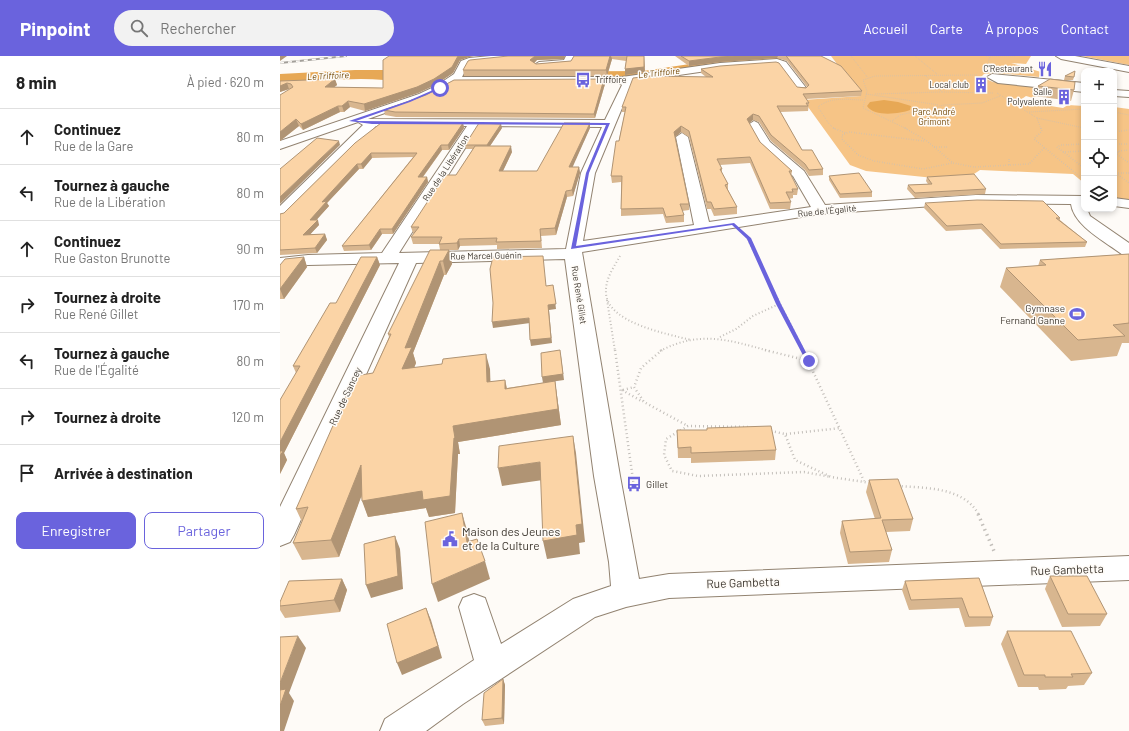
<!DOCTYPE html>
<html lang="fr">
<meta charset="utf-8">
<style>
body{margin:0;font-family:Barlow,sans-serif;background:#f2f2f2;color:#222}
.controls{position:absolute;right:12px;top:12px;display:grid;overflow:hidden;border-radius:8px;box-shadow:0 2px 6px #0003}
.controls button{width:36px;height:36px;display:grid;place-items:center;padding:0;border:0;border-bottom:1px solid #e0e0e0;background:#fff;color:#222;font:20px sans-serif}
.stop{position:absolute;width:12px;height:12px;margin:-9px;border:3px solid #6a63dd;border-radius:50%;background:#fff}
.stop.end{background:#6a63dd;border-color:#fff;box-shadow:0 1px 4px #0008}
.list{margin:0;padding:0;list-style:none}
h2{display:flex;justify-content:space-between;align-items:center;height:52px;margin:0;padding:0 16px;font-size:17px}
h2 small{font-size:13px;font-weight:400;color:#767676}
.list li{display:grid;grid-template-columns:26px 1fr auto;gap:12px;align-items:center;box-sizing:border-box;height:56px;padding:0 16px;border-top:1px solid #e0e0e0}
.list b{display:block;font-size:15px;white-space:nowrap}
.list p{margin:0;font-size:13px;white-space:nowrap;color:#767676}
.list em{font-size:13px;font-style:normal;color:#767676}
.actions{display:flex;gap:8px;padding:12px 16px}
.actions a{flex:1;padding:9px 0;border:1px solid #6a63dd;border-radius:8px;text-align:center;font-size:14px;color:#6a63dd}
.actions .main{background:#6a63dd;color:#fff}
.icon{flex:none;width:22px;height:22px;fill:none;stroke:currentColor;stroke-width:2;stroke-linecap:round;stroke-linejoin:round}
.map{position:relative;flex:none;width:849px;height:675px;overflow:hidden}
header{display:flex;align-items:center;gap:24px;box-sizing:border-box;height:56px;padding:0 20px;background:#6a63dd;color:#fff}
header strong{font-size:19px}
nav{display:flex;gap:22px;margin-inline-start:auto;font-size:14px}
.search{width:280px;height:36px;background:#f2f2f2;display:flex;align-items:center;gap:10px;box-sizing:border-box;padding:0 14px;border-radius:22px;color:#767676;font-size:15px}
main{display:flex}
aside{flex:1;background:#fff}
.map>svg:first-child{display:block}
.green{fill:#f6c486}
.water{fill:#e7a855}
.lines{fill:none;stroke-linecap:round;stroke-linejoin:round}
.river{fill:#e7a855;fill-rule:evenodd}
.minor-casing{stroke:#928371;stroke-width:2}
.path-far4{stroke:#c3bfba;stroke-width:1;stroke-dasharray:0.5 1.5;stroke-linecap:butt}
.path-far3{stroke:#c3bfba;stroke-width:1.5;stroke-dasharray:0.5 2;stroke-linecap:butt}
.path-far2{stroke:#c3bfba;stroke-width:2;stroke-dasharray:1 2.5;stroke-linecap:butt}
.path-far1{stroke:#c3bfba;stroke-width:2.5;stroke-dasharray:1 3;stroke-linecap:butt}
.path{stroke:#c3bfba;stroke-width:3.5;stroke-dasharray:1.5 4;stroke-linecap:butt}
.minor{fill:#fff;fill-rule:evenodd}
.rail-casing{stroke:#a39f99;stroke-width:2}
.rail{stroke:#fefbf7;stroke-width:1.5;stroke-dasharray:4;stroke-linecap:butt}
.wall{fill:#d8b68f}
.shaded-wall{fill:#b09474}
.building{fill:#fbd4a6;stroke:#b09474}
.route{fill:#6a63dd}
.labels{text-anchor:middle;stroke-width:3;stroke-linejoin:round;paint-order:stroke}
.far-poi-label{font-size:9px;fill:#3e3830;stroke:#fefbf7;text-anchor:end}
.far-water-label{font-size:9px;font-style:italic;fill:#734906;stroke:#fefbf7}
.far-park-label{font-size:9px;fill:#774d0d;stroke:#fefbf7}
.far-street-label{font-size:9px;fill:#3e3830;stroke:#fefbf7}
.poi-label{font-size:10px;fill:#3e3830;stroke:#fefbf7;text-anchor:end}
.street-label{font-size:10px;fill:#3e3830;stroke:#fefbf7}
.near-poi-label{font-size:12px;fill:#3e3830;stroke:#fefbf7;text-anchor:start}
.near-street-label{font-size:12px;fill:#3e3830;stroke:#fefbf7}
</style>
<header>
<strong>Pinpoint</strong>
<div class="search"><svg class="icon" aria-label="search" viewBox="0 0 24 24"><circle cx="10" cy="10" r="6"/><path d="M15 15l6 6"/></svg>Rechercher</div>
<nav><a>Accueil</a><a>Carte</a><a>À propos</a><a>Contact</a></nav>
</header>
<main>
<aside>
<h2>8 min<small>À pied · 620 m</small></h2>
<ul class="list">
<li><svg class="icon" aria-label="ahead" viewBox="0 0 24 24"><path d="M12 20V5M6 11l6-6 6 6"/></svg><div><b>Continuez</b><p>Rue de la Gare</p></div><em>80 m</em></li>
<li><svg class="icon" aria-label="left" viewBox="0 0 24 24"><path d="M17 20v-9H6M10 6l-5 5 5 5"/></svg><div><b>Tournez à gauche</b><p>Rue de la Libération</p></div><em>80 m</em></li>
<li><svg class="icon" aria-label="ahead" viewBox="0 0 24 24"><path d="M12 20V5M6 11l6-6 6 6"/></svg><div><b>Continuez</b><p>Rue Gaston Brunotte</p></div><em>90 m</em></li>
<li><svg class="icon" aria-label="right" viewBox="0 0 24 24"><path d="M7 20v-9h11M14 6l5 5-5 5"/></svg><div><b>Tournez à droite</b><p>Rue René Gillet</p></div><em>170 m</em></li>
<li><svg class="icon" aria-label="left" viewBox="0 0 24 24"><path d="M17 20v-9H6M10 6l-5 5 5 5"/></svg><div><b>Tournez à gauche</b><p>Rue de l'Égalité</p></div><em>80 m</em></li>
<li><svg class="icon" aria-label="right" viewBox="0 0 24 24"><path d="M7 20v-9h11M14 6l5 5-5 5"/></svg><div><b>Tournez à droite</b></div><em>120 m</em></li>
<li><svg class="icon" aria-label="arrive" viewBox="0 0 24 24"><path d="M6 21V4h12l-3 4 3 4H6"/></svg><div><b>Arrivée à destination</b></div></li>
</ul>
<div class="actions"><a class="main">Enregistrer</a><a>Partager</a></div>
</aside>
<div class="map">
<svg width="849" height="675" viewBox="0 0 849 675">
<rect width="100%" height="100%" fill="#fefbf7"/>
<g class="green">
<polygon points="551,0 751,0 746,8 731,7 761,16 759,21 717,17 704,18 701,21 713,26 765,32 765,35 753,42 746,40 739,45 783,52 788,49 804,50 804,127 793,118 700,114 691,120 654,122 586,115 570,109 523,44 581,40"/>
<polygon points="802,0 849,0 849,9"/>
<polygon points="834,51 849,53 849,145 834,144"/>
</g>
<path class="water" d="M 604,44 L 618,46 L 631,50 L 630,54 C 619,58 594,61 587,50 L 590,46 Z"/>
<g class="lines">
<g class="river">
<polygon points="478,0 504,0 502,3 467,11 430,13 363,25 188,26 182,24 180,21 182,18 188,16 363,15 430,5 467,3"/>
<path d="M 75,14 L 105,14 L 130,19 L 150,17 L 156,19 L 158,22 L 156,25 C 133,31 125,25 104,24 C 70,21 34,26 0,28 L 0,18 Z"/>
</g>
<g class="minor-casing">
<g id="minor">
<path d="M 211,0 L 243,0 L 238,3 L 191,8 L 188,9 L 182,21 L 342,21 L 440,7 L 497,3 L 506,6 L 527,33 L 526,35 L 518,35 L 500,10 L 496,9 L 440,13 L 351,26 L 352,28 L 315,117 L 303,185 L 414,169 L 396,81 L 402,77 L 408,81 L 429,166 L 531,151 L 513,120 L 481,91 L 468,69 L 474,65 L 478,67 L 490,86 L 524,115 L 545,149 L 696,139 L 804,140 L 804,153 L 807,153 L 810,160 L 849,187 L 849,200 L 843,199 C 826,186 794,170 791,148 L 696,147 L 540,158 L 302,196 L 340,420 L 359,523 L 389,518 L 849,500 L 849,524 L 389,542 L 346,551 L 315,561 L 183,648 L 146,675 L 100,675 L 105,663 L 194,604 L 179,551 L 183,542 L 194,538 L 205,542 L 221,588 L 293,543 L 331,530 L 329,506 L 314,420 L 285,203 L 136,207 L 14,479 L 10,486 L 0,490 L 0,451 L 119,207 L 28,209 L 0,212 L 0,202 L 28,199 L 102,197 L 187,70 L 96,70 L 5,161 L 0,163 L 0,150 L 83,69 L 78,66 L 0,93 L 0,85 L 139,38 L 156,30 L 174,18 L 181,5 L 189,2 ZM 325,26 L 339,27 L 342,29 L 325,64 L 88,63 L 147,42 L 174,27 ZM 199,70 L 322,71 L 301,117 L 286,193 L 119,197 Z"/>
<polygon points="286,0 296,0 291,9 259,12 254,9 259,6 284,4"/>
<polygon points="776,0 795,0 849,10 849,16 781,3"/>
<polygon points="712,18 804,27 804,36 718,27 707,21"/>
<polygon points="834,34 849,35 849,41 834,40"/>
<polygon points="834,142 849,144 849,152 834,150"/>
</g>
</g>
<g class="path-far4">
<polyline points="571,0 588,22"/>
<polyline points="635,0 657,18"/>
<polyline points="706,0 735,0"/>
<polyline points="710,1 708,6 711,9"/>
<polyline points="645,19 662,36 713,37"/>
<polyline points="717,37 757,62 761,73"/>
<polyline points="586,38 659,49"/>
<polyline points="595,38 662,36"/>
<polyline points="749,56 804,53"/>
<polyline points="834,56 849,59"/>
<polyline points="757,62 804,72"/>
<polyline points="612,65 620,59 664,49 702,47 720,40"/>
<path d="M 555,73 L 549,68 L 538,51 C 551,40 569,44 584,44"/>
<polyline points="627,73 583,52 587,35 583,24 595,20 698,19"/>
</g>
<g class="path-far3">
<polyline points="553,72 566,77"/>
<polyline points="625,72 647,85 673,107 694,111 749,108 764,92"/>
<polyline points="761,72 762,75 754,83 804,124"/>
<polyline points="834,76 849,74"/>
<polyline points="644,85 569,76 562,79 562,83 578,99 594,105 643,113 672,107"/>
<polyline points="804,88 781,89 777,91 804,112"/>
<polyline points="834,88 849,88"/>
<polyline points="654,91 669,91"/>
<polyline points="834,93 839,96 834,97"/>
<polyline points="839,95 849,94"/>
<polyline points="783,96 804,95"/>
<polyline points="835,97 849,107"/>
<polyline points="729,103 729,110"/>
<polyline points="834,116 849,127"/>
<polyline points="836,117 849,117"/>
</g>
<g class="path-far2">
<polyline points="466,180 524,295"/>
<path d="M 340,200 C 334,211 325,223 326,237 C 327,267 388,278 411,284"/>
<polyline points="327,244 335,295"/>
<polyline points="440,281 456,273 473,260 499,248"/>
<path d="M 380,295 C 420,274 449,284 489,295"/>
</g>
<g class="path-far1">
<polyline points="335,294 354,431"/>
<polyline points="382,294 361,312 354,331 364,346 408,370"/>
<polyline points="485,294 529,305"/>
<polyline points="523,294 584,425"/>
<polyline points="342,334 363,346"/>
<polyline points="343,334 354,331"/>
<polyline points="468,371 408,370 386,383 384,399 392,415 418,420 524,416 551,421"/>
<polyline points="491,375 505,378 515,404 551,421 591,427"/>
<polyline points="506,378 561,372"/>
<path d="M 618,430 C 646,432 684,431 699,459"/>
</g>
<polyline class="path" points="698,458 714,495"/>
<use href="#minor" class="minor"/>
<g class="rail-casing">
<polyline id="rail" points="0,7 66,0"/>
</g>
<use href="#rail" class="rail"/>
</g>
<g class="wall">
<polygon points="109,0 194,0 189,1 180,4 173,17 155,29 138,37 85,55 70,51 64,56 60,56 23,74 19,70 0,85 11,33 9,33 0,36 0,25 55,23 57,29 54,31 103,32"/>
<polygon points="228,0 284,3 257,4 254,7 256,8 291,5 294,0 364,0 365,16 345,19 345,13 346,5 332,3 327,20 184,20 183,14"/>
<polygon points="395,0 541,0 582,35 581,40 526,43 529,47 528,55 500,56 522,94 543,113 543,119 529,120 525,114 491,85 479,66 473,64 469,67 480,86 512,115 511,121 518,133 517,139 513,139 513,142 509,143 511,146 510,153 490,153 470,107 440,109 442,113 442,118 448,128 448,134 457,151 457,158 434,160 431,153 427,153 409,81 401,76 395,81 409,148 409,154 402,155 404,159 404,166 386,167 383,158 341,160 341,126 332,127 331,120 345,56 342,56 342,51 426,21 421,17 421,13 517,31 527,31 507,5 497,2 440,6 409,10"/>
<polygon points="785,20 794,21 793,24 784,24"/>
<polygon points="325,28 315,62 116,61 105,59 104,54"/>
<polygon points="758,30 794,34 791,45 755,40"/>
<polygon points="183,67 184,72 169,94 162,94 143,121 147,121 148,126 113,178 102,178 91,194 64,195 62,190 133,101 92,102 83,113 79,113 47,147 49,150 36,164 39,169 30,178 45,178 47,184 37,197 0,199 0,158 4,157 75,87"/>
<polygon points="310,67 310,72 292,111 299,111 300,117 293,140 287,141 276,179 261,180 262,192 217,193 217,189 180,190 178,194 169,194 172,208 166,219 164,219 133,297 136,307 134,312 210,313 210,326 225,324 227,332 275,325 281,369 178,386 180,398 178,398 175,457 149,461 146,452 88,461 81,440 59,501 22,504 13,487 22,466 16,453 93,317 109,281 108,278 160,194 159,188 133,188 131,181 134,177 133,177 131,171 176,119 193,93 186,93 185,89 222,72 210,90 232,96 223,115 257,115"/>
<polygon points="549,120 592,136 592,141 560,142 549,124"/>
<polygon points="647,121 706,133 705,138 635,142 627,133 628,129 648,128 646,125"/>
<polygon points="645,147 780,162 780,164 807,186 805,191 720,193 701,173 666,175 644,152"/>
<polygon points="849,198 849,287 842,287 837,300 791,305 720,231 726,212 758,210 760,204"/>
<polygon points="24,201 27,211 4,243 0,243 0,209"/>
<polygon points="97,201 100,209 4,397 7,404 0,418 16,317 13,310 56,247"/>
<polygon points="397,374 496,394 495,404 411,407 411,402 398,402"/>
<polygon points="589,424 633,463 630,475 606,476 612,494 609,506 568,508 560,477 562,465 595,463 586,436"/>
<polygon points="770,520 827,558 820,570 782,571 765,533"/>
<polygon points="62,523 67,534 60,556 5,562 0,554 0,546"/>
<polygon points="676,523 713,561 710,570 685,571 679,552 629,554 622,534 625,525"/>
<polygon points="727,575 812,617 804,629 788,630 786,633 759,634 758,631 738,631 721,588"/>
<polygon points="223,623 225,629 224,668 205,670 202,664"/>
</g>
<g class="shaded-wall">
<polygon points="0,0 7,0 0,5"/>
<polygon points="178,0 194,0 189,1 180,4 173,17 155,29 138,37 85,55 84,48"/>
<polygon points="255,0 285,0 284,3 257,4 251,10 250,4"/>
<polygon points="330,0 331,0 332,3 327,20 326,14"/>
<polygon points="364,0 365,16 345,19 345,13"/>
<polygon points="455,0 498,0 497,2 440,6 409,10 409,5 440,1"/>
<polygon points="55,23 57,29 47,37 45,31"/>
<polygon points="324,23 325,28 315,62 314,58"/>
<polygon points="7,27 9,33 0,36 0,30"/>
<polygon points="68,45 70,51 64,56 62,50"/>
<polygon points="58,50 60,56 23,74 21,68"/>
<polygon points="473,58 473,64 467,69 467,63"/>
<polygon points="16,63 19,70 0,85 0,76"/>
<polygon points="183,67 184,72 169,94 168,89"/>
<polygon points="310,67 310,72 290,117 289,111"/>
<polygon points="221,68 222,72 208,93 207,89"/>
<polygon points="401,70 401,76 395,81 394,76"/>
<polygon points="59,85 60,89 0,148 0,141"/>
<polygon points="161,89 162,94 139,126 138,121"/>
<polygon points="231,90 232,96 220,121 219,115"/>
<polygon points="91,97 92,102 83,113 81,108"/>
<polygon points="77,108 79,113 47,147 49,150 32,169 30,164 42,146"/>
<polygon points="299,111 300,117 293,140 292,134"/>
<polygon points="147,121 148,126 113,178 112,173"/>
<polygon points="286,135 287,141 276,179 275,172"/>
<polygon points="38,164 39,169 25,184 23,179"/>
<polygon points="100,173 102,178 91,194 89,189"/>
<polygon points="45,178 47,184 37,197 35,192"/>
<polygon points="179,183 180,190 178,194 177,187"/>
<polygon points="169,194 172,208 166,219 163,205"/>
<polygon points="24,201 27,211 4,243 0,233"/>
<polygon points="97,201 100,209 4,397 7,404 0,418 0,386"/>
<polygon points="160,205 164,219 133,297 136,307 127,329 122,313 125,292"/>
<polygon points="273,229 276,253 269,254 272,287 251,290 250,284 268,249"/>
<polygon points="249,262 250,267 213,272 212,266"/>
<polygon points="206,298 210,313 211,342 207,326"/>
<polygon points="281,300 284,324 263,327 262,321"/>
<polygon points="225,324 228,340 225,333"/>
<polygon points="275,325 281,369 178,386 180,398 178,398 175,457 149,461 146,452 88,461 82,445 173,370"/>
<polygon points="293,380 296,397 305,486 299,487 300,498 267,503 263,485 296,469"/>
<polygon points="260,406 263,424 222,430 218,412"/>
<polygon points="81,409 87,425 59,501 51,484"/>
<polygon points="182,457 187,474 193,504 187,486"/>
<polygon points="115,480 120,493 123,533 91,542 86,529"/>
<polygon points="205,505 210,523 158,546 152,528"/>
<polygon points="62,523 67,534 60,556 54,544"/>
<polygon points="146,552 151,564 162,602 122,619 117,607"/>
<polygon points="18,580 26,592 9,637 14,645 4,675 0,675 0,627"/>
<polygon points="223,623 225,629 224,668 222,662"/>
</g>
<g class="building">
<polygon points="109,0 178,0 172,11 154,23 137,31 84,48 68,45 62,50 58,50 21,68 16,63 0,76 0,39 13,31 11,28 7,27 0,30 0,25 55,23 45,31 103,32 103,4"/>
<polygon points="228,0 255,0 250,4 256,8 291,5 294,0 330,0 326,14 183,14 188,5 190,4"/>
<polygon points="347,0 364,0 364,11 345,13"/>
<polygon points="401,0 455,0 440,1 409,5"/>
<polygon points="506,0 541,0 561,10 582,35 523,38 529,47 526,47 528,50 497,50 522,94 532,94 543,113 529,114 525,108 491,79 479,60 473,58 467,63 480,86 512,115 509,115 518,133 512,133 513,136 506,136 511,146 490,147 470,101 437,103 442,113 440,113 448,128 445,129 457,151 434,153 431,146 427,146 409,75 401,70 394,76 409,148 400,148 404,159 386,161 383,152 341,153 342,120 331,120 336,85 339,85 346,51 342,51 353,22 370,20 433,21 421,13 440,10 496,6 499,7 517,31 526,32 529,29 507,1"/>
<polygon points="795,15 794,21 785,20"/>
<polygon points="324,23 314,58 115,56 104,54 146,39 174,24"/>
<polygon points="770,23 795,26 794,34 758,30"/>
<polygon points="101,67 183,67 168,89 161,89 138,121 147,121 112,173 100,173 89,189 62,190 137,97 91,97 81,108 77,108 42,146 47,145 30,164 38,164 23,179 45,178 35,192 0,194 0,158 4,157 75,87"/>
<polygon points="199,67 221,68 207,89 185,89"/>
<polygon points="284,67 310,67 289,111 299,111 292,134 286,135 275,172 260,173 261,185 216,186 217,182 179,183 177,187 159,188 162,181 131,181 139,171 131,171 165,119 176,119 195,90 231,90 219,115 257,115"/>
<polygon points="37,82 59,85 0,141 0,113"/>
<polygon points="579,117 592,136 560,138 549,120"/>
<polygon points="694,118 706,133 635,137 628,129 652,128 647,121"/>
<polygon points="697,144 763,145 780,162 776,162 807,186 721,188 702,168 667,170 645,147"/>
<polygon points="150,194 169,194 163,205 160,205 125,292 132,291 122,313 162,308 163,303 206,298 207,326 225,324 225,333 275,325 278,353 173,370 175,382 174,382 170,440 143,444 142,435 82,445 81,409 51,484 13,487 28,451 16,453 75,320 93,317 111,278 108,278"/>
<polygon points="849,198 849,267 833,269 845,280 798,284 726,212 766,209 760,204"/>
<polygon points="263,200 266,230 273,229 276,248 268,249 271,282 250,284 249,262 212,266 213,247 210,213 213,201"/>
<polygon points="24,201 0,233 0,209 5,203"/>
<polygon points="81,201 97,201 0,386 0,344 20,310 13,310 50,247 56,247"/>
<polygon points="280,294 283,318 262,321 261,297"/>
<polygon points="491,370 496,394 411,397 411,391 398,392 397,374 427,374 427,372"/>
<polygon points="293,380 302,468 296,469 297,479 263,485 260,406 218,412 219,390"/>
<polygon points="0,395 3,395 0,400"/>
<polygon points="618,423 633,463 602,464 612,494 570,496 562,465 601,462 589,424"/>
<polygon points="182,457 187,486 197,483 205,505 152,528 145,466"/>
<polygon points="115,480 118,520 86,529 84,488"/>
<polygon points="770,520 807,520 827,558 788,558"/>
<polygon points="699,522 713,561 689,561 682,542 631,544 625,525"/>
<polygon points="62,523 54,544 0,550 0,546 9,525"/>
<polygon points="146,552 158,590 117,607 107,568"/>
<polygon points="727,575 791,575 812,617 791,618 793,621 765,621 765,619 744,619"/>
<polygon points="18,580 0,627 0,581"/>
<polygon points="223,623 222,662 202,664 204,637"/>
<polygon points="6,633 0,650 0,634"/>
</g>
<polygon class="route" points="160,31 162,32 130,46 76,65 330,67 309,117 296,190 454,167 471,182 501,248 531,306 526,305 496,248 467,183 452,169 291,193 306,117 326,69 92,68 69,65 128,45"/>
<defs>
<g id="restaurant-bare" transform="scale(1.2)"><path d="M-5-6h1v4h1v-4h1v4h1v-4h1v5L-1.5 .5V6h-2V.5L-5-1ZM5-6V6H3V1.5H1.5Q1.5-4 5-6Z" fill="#6a63dd" stroke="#fefbf7" stroke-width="2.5" paint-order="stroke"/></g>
<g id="bus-bare" transform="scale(1.2)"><path d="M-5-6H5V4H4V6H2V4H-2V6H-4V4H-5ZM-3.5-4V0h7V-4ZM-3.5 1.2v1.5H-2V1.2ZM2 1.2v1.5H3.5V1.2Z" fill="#6a63dd" stroke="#fefbf7" stroke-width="2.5" paint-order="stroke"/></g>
<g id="building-bare" transform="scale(1.2)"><path d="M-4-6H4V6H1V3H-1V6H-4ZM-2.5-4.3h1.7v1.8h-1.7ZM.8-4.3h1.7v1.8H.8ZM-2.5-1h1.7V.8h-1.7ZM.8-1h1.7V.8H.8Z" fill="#6a63dd" stroke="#fefbf7" stroke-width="2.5" paint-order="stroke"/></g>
<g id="stadium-bare" transform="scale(1.2)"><path d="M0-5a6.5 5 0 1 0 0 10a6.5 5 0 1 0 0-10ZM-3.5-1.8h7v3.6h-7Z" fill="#6a63dd" stroke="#fefbf7" stroke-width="2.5" paint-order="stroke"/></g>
<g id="civic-bare" transform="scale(1.2)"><path d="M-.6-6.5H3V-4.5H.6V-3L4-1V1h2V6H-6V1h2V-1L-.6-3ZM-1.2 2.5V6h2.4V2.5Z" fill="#6a63dd" stroke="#fefbf7" stroke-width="2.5" paint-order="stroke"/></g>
</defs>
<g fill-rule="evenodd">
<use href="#restaurant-bare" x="765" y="13"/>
<use href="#bus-bare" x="303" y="24"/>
<use href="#building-bare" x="701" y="29"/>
<use href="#building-bare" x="784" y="41"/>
<use href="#stadium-bare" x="797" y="258"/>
<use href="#bus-bare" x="354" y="428"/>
<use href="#civic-bare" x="170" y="483"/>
</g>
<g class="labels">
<g class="far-poi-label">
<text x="753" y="16">C'Restaurant</text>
<text x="315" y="27" text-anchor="start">Triffoire</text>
<text x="689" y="32">Local club</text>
<text x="772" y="39">Salle<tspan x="772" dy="10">Polyvalente</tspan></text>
</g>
<g class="far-water-label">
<text transform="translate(379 17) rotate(-6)" y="3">Le Triffoire</text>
<text transform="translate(48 20) rotate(-3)" y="3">Le Triffoire</text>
</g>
<g class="far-park-label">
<text x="654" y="59">Parc André<tspan x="654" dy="10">Grimont</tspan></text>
</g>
<g class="far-street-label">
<text transform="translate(166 112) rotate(-57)" y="3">Rue de la Libération</text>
<text transform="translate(547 155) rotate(-6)" y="3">Rue de l'Égalité</text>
<text transform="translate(206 200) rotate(-1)" y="3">Rue Marcel Guénin</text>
<text transform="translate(299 239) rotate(81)" y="3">Rue René Gillet</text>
</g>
<g class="poi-label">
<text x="785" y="256">Gymnase<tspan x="785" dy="12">Fernand Ganne</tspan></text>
<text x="366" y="432" text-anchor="start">Gillet</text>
</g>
<g class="street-label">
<text transform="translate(65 340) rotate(-65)" y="4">Rue de Sancey</text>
</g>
<g class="near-poi-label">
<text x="182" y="480">Maison des Jeunes<tspan x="182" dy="14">et de la Culture</tspan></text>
</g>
<g class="near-street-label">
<text transform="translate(787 514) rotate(-2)" y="4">Rue Gambetta</text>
<text transform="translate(463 527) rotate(-2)" y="4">Rue Gambetta</text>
</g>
</g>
</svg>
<div class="controls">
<button>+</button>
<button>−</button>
<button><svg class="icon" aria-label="locate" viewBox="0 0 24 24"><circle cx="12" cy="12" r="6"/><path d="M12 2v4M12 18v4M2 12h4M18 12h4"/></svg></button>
<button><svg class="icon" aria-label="layers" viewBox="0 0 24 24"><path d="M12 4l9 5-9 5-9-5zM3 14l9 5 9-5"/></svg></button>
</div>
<div class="stop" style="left:160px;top:32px"></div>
<div class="stop end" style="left:529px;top:305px"></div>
</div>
</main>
